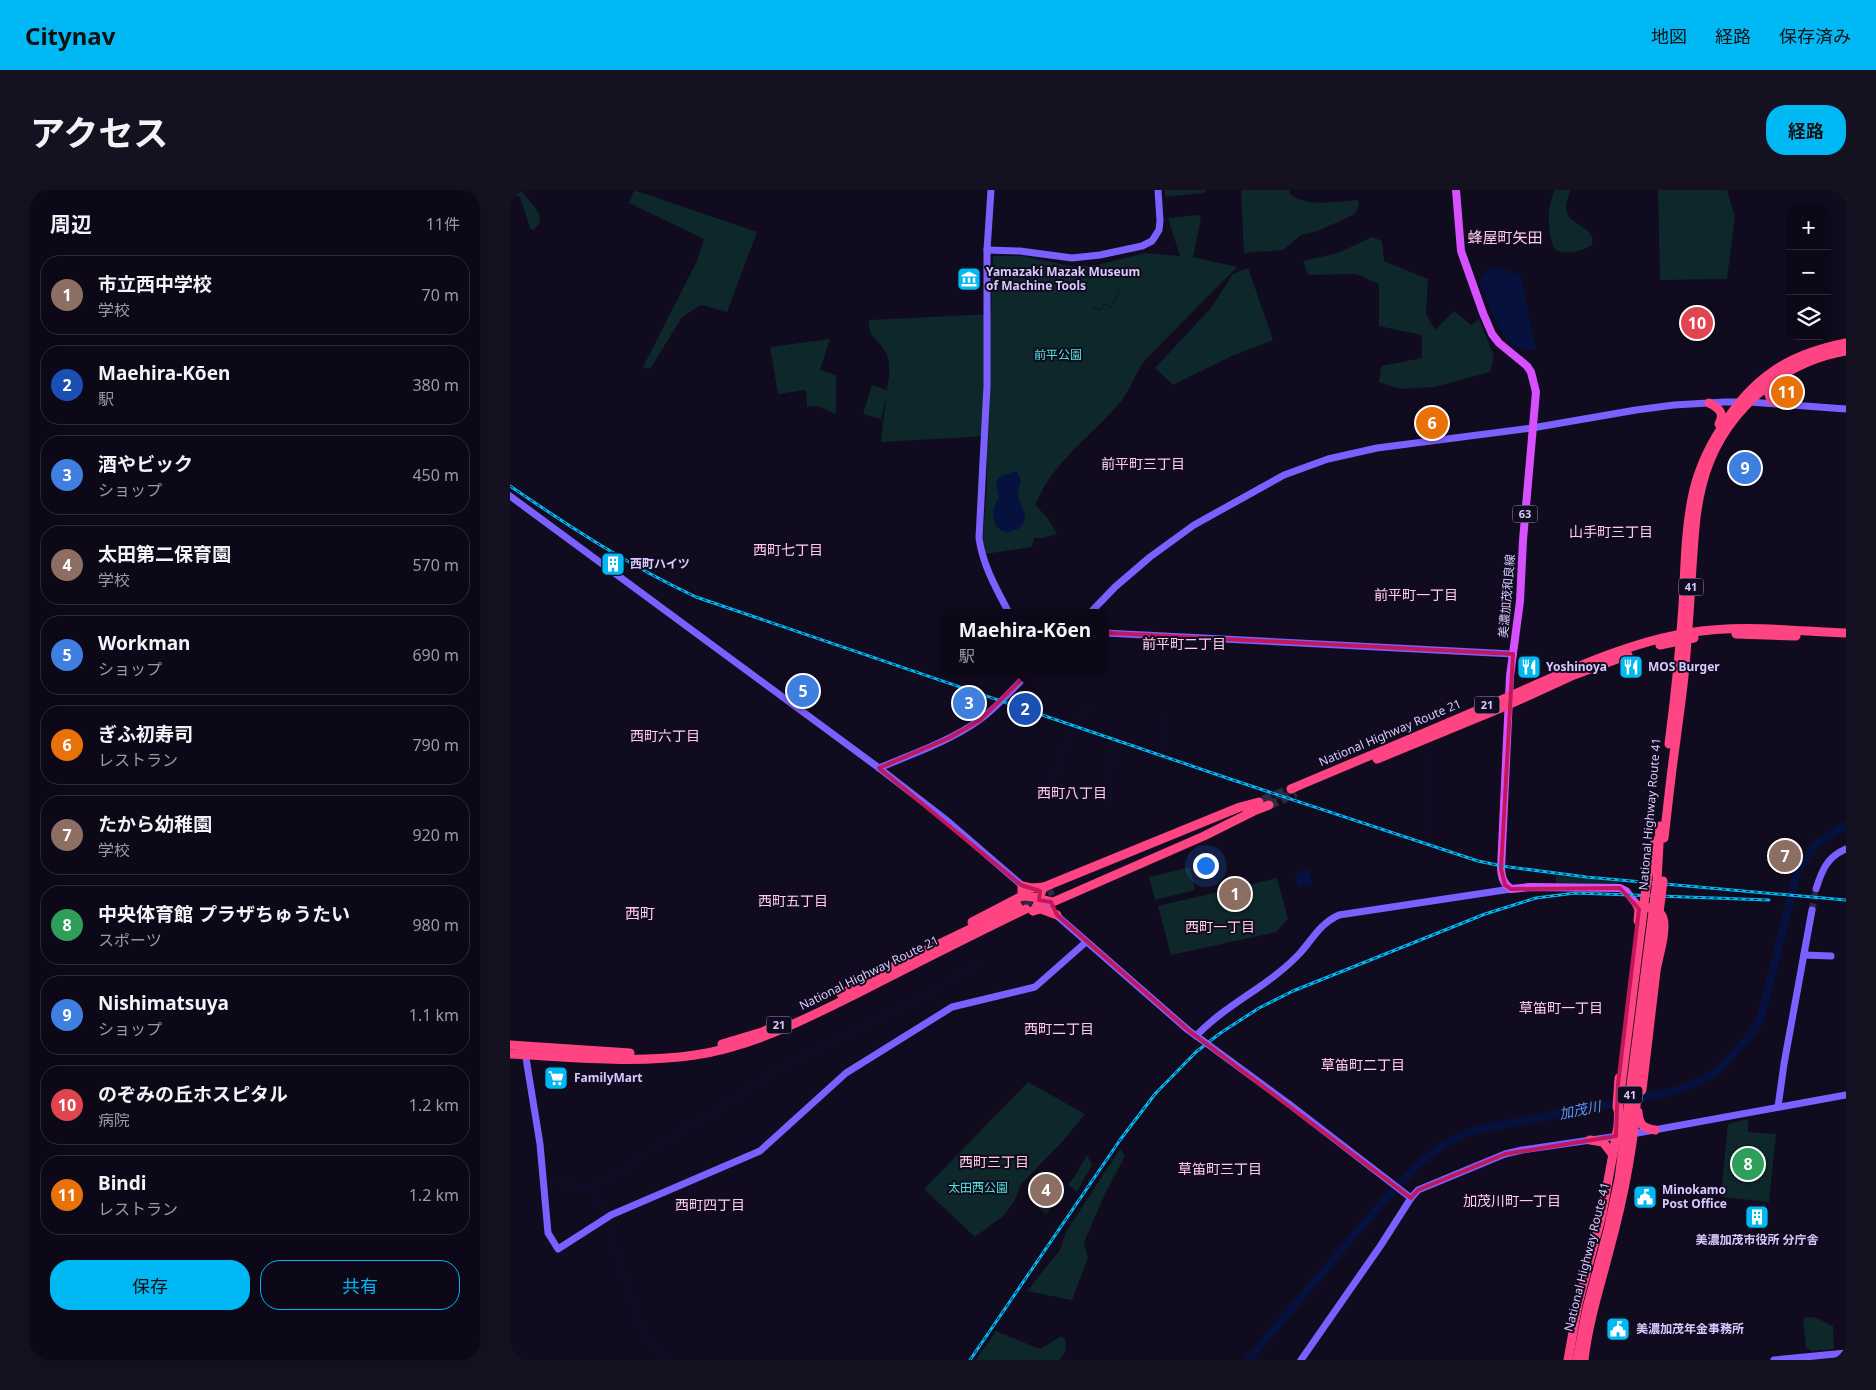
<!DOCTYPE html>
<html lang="ja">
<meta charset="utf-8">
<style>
body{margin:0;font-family:"Noto Sans","Noto Sans JP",sans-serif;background:#161120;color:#f1f3f6}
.controls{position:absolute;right:15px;top:15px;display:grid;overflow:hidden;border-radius:10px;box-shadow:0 2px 8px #0003}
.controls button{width:45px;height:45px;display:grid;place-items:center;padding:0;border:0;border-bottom:1px solid #2d2936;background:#0d0817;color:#f1f3f6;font:25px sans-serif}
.you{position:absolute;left:695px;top:675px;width:18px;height:18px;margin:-12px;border:4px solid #fff;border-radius:50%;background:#1a73e8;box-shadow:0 0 0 8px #1a73e833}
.badge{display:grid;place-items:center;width:32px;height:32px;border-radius:50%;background:#00b8f4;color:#fff;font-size:16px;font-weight:700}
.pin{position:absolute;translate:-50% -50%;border:2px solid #fff;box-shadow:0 1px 5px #0006}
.popup{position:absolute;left:431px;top:419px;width:168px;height:65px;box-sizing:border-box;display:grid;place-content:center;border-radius:10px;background:#0d0817;filter:drop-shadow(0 1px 4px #0005);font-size:16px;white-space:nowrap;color:#9a9aa1}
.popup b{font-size:19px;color:#f1f3f6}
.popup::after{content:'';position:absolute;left:50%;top:100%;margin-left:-10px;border:10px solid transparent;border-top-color:#0d0817}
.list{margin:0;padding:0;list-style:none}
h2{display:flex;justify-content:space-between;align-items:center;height:65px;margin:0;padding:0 20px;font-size:21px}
h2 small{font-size:16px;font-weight:400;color:#9a9aa1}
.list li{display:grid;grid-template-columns:32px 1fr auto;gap:15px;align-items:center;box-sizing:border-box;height:80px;margin:0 10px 10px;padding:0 10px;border:1px solid #2d2936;border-radius:20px}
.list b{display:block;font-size:19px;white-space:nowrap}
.list p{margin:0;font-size:16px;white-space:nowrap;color:#9a9aa1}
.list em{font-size:16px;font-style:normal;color:#9a9aa1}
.actions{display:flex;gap:10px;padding:15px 20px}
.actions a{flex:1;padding:11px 0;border:1px solid #00b8f4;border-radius:20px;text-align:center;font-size:18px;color:#00b8f4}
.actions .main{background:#00b8f4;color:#111}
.icon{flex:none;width:28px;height:28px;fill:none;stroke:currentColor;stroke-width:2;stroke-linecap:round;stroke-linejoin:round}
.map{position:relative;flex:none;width:1336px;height:1170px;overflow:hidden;border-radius:20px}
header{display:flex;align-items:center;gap:30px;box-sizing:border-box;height:70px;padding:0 25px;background:#00b8f4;color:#111}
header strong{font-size:24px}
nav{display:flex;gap:28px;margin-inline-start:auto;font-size:18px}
.intro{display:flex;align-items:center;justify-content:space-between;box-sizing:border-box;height:120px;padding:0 30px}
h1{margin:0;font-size:35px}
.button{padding:12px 22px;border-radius:20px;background:#00b8f4;color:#111;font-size:18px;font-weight:700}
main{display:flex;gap:30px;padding:0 30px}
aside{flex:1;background:#0d0817;border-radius:20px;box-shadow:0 2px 8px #0003}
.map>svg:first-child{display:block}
.green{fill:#0e272a}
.water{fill:#06123d}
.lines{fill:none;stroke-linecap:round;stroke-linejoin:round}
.stream{stroke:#06123d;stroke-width:1}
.river{stroke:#06123d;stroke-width:8}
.secondary-tunnel{stroke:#2f2841;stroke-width:7;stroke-dasharray:7 3.5;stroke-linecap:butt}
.highway-tunnel{stroke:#2f2841;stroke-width:9;stroke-dasharray:9 4.5;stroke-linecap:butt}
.secondary{stroke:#7b60ff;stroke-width:7}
.primary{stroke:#d750ff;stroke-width:8}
.highway{stroke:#ff4483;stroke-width:9}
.rail-casing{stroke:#00b8f4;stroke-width:3}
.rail{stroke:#110b1f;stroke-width:1;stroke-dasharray:4;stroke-linecap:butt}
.secondary-bridge{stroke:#7b60ff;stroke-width:7}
.highway-bridge{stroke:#ff4483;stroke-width:9}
.marked{fill:none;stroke:#c2185b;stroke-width:4;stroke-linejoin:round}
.labels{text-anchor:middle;stroke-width:4;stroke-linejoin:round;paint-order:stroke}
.shield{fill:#110b1f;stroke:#9c90bc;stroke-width:1}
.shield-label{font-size:11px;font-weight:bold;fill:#d7c9ff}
.poi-label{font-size:12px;font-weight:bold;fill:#d7c9ff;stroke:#110b1f;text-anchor:start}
.park-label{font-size:12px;fill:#4fe6d6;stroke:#110b1f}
.street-label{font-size:12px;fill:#d7c9ff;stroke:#110b1f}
.neighbourhood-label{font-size:14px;fill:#ffcbe5;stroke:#110b1f}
.water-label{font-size:14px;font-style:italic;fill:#5799ff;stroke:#110b1f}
.quarter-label{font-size:15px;fill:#ffcbe5;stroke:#110b1f}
</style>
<header>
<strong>Citynav</strong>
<nav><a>地図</a><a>経路</a><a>保存済み</a></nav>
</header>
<div class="intro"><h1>アクセス</h1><a class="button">経路</a></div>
<main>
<aside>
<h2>周辺<small>11件</small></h2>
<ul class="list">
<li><span class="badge" style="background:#8d6e63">1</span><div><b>市立西中学校</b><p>学校</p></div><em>70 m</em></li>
<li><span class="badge" style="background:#1a4fb4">2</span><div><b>Maehira-Kōen</b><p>駅</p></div><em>380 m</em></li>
<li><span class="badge" style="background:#3f7fe0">3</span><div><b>酒やビック</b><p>ショップ</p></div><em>450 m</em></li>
<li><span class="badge" style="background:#8d6e63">4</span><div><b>太田第二保育園</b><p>学校</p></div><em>570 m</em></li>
<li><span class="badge" style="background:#3f7fe0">5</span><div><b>Workman</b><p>ショップ</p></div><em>690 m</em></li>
<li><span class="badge" style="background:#e8710a">6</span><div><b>ぎふ初寿司</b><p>レストラン</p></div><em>790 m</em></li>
<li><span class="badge" style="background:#8d6e63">7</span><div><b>たから幼稚園</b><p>学校</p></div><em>920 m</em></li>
<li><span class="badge" style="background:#2e9e5b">8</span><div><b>中央体育館 プラザちゅうたい</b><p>スポーツ</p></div><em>980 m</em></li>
<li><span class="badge" style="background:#3f7fe0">9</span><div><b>Nishimatsuya</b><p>ショップ</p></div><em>1.1 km</em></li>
<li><span class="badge" style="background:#e0444e">10</span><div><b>のぞみの丘ホスピタル</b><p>病院</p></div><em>1.2 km</em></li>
<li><span class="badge" style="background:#e8710a">11</span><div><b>Bindi</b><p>レストラン</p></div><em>1.2 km</em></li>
</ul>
<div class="actions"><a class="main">保存</a><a>共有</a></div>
</aside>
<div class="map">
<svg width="1336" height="1170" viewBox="0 0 1336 1170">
<rect width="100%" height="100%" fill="#110b1f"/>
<g class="green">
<polygon points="0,0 11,0 29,23 30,33 23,40 20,38 10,7 0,2"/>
<polygon points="124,0 247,42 217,122 191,115 172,127 140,179 133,177 187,71 194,49 119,13"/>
<polygon points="655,0 696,0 695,3 655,7"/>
<path d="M 731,0 L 779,0 L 780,4 C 798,18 827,11 848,10 C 850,15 847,22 843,25 L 808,41 L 791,45 L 773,60 L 734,63 Z"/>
<path d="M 1045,0 L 1061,0 C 1058,7 1054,16 1057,23 C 1061,36 1087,37 1082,55 C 1070,62 1056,65 1044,59 C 1038,43 1036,16 1045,0 Z"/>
<polygon points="1148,0 1217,0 1225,27 1217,89 1150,90"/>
<path d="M 689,25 L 691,28 L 683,67 L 727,77 L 635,170 C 624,185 620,202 608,215 C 585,241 556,263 537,292 C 532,299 529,308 525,315 L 537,327 L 547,344 L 532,348 L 524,348 L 522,357 L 475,364 L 473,347 L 477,292 L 477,246 L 371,252 L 376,208 L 371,229 L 353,224 L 362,195 L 377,200 C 379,187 382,173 375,161 C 368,147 358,150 359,130 L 481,124 L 483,66 L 512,66 L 565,77 L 587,75 L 635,63 L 670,66 L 658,28 Z"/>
<polygon points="862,47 872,51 874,71 918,89 916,124 925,140 944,121 961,135 969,129 984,166 980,182 924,197 890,199 869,192 871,176 912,168 912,145 869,136 869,94 846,84 798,85 793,71 828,63"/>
<polygon points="738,78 763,150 724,165 663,195 645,178 701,118 723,84"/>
<polygon points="320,149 310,180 326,185 326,224 308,216 297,217 296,200 268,204 260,157"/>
<polygon points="680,677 685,700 645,710 639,687"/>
<polygon points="1046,686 1108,691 1108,695 1046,693"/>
<polygon points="767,688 778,729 766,742 661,765 648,716"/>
<polygon points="518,892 575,924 553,951 511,994 505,1010 493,1026 465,1047 414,999"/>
<polygon points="1238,929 1238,942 1266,944 1259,1012 1213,1007 1211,1005 1218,934"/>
<polygon points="610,959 615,966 594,1006 574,1052 578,1068 562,1110 517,1101 550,1060 556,1042"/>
<polygon points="577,965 582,975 567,1001 558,995 565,986"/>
<polygon points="542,1003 548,1009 536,1024 526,1015"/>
<polygon points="1304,1127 1323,1136 1324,1159 1301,1161 1296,1157 1293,1128"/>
<polygon points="486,1141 530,1159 551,1146 555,1149 556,1161 549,1170 466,1170"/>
</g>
<g class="water">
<path d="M 993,78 L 1011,86 L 1026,160 C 1022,160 1015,161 1011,159 C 989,153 977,109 969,90 L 978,79 Z"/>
<path d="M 503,282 L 507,282 L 511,291 C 510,296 507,301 508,306 C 510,316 522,330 509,338 C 488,351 475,327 489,308 C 485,289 483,289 503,282 Z"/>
<polygon points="799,679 802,694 788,698 784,682"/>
</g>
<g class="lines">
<g class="stream">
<polyline points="582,117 591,120 594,114 601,117 610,101"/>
<polyline points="528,520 532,510"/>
<polyline points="566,532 582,518"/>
<polyline points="652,560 654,522"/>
<polyline points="541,599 560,544"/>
<polyline points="601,617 602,557"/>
<polyline points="917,647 921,556"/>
<polyline points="278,875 469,776"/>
<polyline points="142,961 271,878"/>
<polyline points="37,992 85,997 135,965"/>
<polyline points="85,997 95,1025"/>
<polyline points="97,1031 133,1145 137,1152 156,1170"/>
</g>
<polyline class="river" points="738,1170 875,1009 913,970 936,953 957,943 976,938 1161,902 1177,897 1194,889 1207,881 1243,842 1251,828 1288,680 1307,653 1336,635"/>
<polyline class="secondary-tunnel" points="1302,720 1306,699"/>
<g class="highway-tunnel">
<polyline points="753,610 781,599"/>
<polyline points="759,615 786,603"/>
<polyline points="513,714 543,700"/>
</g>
<g class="secondary">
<path d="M 481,0 L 477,60 L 477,196 L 469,348 C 473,376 486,398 499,423"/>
<polyline points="477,60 510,61 562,68 590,65 632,56 642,51 649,40 650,31 648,0"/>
<polyline points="0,306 369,578 435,629 515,698"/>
<polyline points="580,423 605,397 640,367 684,335 774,285 818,269 867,258 1022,238 1126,220 1164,215 1215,212 1239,212 1336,219"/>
<polyline points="595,443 1003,464"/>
<path d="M 369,578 C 402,564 438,552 468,531 C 488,517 504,497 522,480"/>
<path d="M 1306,699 C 1312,680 1317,667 1336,659"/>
<polyline points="529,710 678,840 692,850"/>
<polyline points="1294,765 1321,766"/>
<path d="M 686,846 C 717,813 760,796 791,762 C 803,748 811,733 829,725 L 1001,699"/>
<polyline points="15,862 30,954 38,1043 48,1059 101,1025 250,961 336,883 442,817 525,797 576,752"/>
<polyline points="779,914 901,1008"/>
<polyline points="1268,917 1274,874 1302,720"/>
<polyline points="791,1170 871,1055 901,1008 908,1000 995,964 1012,960 1122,944 1336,905"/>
<polyline points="1264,1170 1336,1163"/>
</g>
<path class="primary" d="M 946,0 L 951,61 L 973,123 L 982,144 L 989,153 L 1017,176 L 1021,182 L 1026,202 L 1013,350 L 1010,411 L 1000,486 L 991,679 C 992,688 993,693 1001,699 L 1020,697 L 1110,698 L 1116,701 L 1127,715"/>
<g class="highway">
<polyline points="1264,194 1258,202 1261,210 1267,213"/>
<path d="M 1199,213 C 1209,218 1215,223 1209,234"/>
<polyline points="1226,444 1286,446"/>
<polyline points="1150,455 1184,448"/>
<path d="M 1159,554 C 1165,508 1170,461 1173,415 C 1175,380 1175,344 1182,309 C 1187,282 1197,260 1212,237 C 1243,187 1279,164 1336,153"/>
<polyline points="867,569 998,515 1064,485 1118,465"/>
<path d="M 781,599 C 854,568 927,538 1000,506 C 1055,482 1119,452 1178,443 C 1230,434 1283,441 1336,443"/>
<polyline points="736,624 759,615"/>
<path d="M 1154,648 C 1158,615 1161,583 1166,550 C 1169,525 1173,501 1175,475 C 1178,443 1180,410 1182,377 C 1184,350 1185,322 1192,295 C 1209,227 1267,173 1336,161"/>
<path d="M 512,706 C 523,705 533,711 543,712 L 694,646 L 742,622"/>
<path d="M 523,721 C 531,714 528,705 534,697 L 730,617 L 749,612"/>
<polyline points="523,721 531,719 547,725"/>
<polyline points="462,732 512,706 512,696 522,698 534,697"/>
<polyline points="331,804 404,766 508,716"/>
<polyline points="212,854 252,842 268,835"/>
<polyline points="0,855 120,863"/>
<path d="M 0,864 C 60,867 125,874 185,865 C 245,856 297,828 350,802 C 405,774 460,746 516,719"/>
<path d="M 1127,905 L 1132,900 C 1137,860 1141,821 1146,781 C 1148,768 1157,741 1153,728 C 1149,717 1136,718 1127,715 L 1129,719 L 1128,731"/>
<polyline points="1108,920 1107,917 1109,888"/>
<path d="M 1128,922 C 1129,935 1133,938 1145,940"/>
<polyline points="1080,950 1093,952 1103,965"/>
<polyline points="1058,1170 1068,1114 1092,1024 1108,936 1109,914"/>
<path d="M 1074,1170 C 1078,1134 1089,1100 1098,1065 C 1112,1014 1125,953 1127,899"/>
</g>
<g class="rail-casing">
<g id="rail">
<path d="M 0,296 C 60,337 120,376 186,407 L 720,589 L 968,671 L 992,676 L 1076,687 L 1336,710"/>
<polyline points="460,1170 610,950 645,904 686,862 709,844 749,818 783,801 975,724 1026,708 1065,703 1259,710"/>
</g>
</g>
<use href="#rail" class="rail"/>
<polyline class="secondary-bridge" points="692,850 779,914"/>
<g class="highway-bridge">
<polyline points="1111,896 1137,690 1145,651"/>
<polyline points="1127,899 1153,691"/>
<polyline points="1067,1170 1077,1118 1098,1040 1109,989 1147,690 1150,636"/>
</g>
</g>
<path class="marked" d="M 561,441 L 1003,464 L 991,679 L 995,695 L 1001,699 L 1110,698 L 1129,719 L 1108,894 L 1106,946 L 995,964 L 908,1000 L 901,1008 L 678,840 L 547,725 L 541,712 L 529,710 L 530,701 L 511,695 L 369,578 L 439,548 L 470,530 Z"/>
<defs>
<g id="museum-square" transform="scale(1.25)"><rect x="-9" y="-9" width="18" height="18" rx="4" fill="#00b8f4" stroke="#110b1f"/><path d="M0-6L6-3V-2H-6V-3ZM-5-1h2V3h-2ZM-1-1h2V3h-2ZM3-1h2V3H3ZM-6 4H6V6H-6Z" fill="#fff"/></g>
<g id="building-square" transform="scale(1.25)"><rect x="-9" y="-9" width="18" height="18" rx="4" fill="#00b8f4" stroke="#110b1f"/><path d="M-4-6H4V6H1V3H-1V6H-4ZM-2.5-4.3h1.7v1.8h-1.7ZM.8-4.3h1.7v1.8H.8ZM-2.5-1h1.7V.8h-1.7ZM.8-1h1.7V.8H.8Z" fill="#fff"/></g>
<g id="restaurant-square" transform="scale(1.25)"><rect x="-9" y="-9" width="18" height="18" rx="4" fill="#00b8f4" stroke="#110b1f"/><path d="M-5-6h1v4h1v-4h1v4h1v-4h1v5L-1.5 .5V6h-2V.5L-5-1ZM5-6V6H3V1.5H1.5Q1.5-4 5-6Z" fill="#fff"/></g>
<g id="supermarket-square" transform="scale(1.25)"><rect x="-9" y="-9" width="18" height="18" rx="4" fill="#00b8f4" stroke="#110b1f"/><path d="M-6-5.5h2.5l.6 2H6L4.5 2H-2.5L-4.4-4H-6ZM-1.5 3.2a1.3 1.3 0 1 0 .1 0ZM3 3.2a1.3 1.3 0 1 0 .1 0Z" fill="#fff"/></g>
<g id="civic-square" transform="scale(1.25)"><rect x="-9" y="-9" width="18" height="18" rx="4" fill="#00b8f4" stroke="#110b1f"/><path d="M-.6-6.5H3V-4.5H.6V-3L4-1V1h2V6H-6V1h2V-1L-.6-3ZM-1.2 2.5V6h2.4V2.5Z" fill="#fff"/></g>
</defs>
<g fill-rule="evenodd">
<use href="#museum-square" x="459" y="89"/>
<use href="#building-square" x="103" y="374"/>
<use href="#restaurant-square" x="1019" y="477"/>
<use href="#restaurant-square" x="1121" y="477"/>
<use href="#supermarket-square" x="46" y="888"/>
<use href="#civic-square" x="1135" y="1007"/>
<use href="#building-square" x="1247" y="1027"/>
<use href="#civic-square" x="1108" y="1139"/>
</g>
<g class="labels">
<g class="shield">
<rect x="1002.5" y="315.5" width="25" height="17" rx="4"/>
<rect x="1168.5" y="388.5" width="25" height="17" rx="4"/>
<rect x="964.5" y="506.5" width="25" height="17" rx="4"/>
<rect x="256.5" y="826.5" width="25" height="17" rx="4"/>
<rect x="1107.5" y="896.5" width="25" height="17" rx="4"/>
</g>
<g class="shield-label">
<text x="1015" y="328">63</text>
<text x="1181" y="401">41</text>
<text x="977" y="519">21</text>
<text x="269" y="839">21</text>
<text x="1120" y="909">41</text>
</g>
<g class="poi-label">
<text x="476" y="86">Yamazaki Mazak Museum<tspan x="476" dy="14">of Machine Tools</tspan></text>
<text x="120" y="378">西町ハイツ</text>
<text x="1036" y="481">Yoshinoya</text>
<text x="1138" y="481">MOS Burger</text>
<text x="64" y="892">FamilyMart</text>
<text x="1152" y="1004">Minokamo<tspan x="1152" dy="14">Post Office</tspan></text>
<text x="1247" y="1054" text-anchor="middle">美濃加茂市役所 分庁舎</text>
<text x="1126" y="1143">美濃加茂年金事務所</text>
</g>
<g class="park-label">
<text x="548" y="169">前平公園</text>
<text x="468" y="1002">太田西公園</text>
</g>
<g class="street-label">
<text transform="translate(997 406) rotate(-85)" y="4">美濃加茂和良線</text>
<text transform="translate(880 543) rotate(-23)" y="4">National Highway Route 21</text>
<text transform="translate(1140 624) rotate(-85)" y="4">National Highway Route 41</text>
<text transform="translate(359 783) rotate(-26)" y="4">National Highway Route 21</text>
<text transform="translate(1077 1067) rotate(-76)" y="4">National Highway Route 41</text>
</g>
<g class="neighbourhood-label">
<text x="633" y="279">前平町三丁目</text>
<text x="1101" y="347">山手町三丁目</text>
<text x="278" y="365">西町七丁目</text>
<text x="906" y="410">前平町一丁目</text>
<text x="674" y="459">前平町二丁目</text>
<text x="155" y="551">西町六丁目</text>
<text x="562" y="608">西町八丁目</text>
<text x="283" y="716">西町五丁目</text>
<text x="710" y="742">西町一丁目</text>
<text x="1051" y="823">草笛町一丁目</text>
<text x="549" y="844">西町二丁目</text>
<text x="853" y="880">草笛町二丁目</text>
<text x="484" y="977">西町三丁目</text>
<text x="710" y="984">草笛町三丁目</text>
<text x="1002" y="1016">加茂川町一丁目</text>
<text x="200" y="1020">西町四丁目</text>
</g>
<g class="water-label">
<text transform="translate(1070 920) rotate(-11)" y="5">加茂川</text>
</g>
<g class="quarter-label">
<text x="995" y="53">蜂屋町矢田</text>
<text x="130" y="729">西町</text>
</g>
</g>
</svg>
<div class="controls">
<button>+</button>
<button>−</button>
<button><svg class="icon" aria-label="layers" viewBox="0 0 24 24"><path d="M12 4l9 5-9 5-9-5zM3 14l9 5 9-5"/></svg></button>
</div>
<div class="you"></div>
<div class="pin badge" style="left:725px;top:704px;background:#8d6e63">1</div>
<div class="pin badge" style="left:515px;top:519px;background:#1a4fb4">2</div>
<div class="popup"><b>Maehira-Kōen</b>駅</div>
<div class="pin badge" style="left:459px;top:513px;background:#3f7fe0">3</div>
<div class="pin badge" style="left:536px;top:1000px;background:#8d6e63">4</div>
<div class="pin badge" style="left:293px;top:501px;background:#3f7fe0">5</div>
<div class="pin badge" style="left:922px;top:233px;background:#e8710a">6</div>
<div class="pin badge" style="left:1275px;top:666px;background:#8d6e63">7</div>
<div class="pin badge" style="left:1238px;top:974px;background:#2e9e5b">8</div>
<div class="pin badge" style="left:1235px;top:278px;background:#3f7fe0">9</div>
<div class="pin badge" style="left:1187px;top:133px;background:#e0444e">10</div>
<div class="pin badge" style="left:1277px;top:202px;background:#e8710a">11</div>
</div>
</main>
